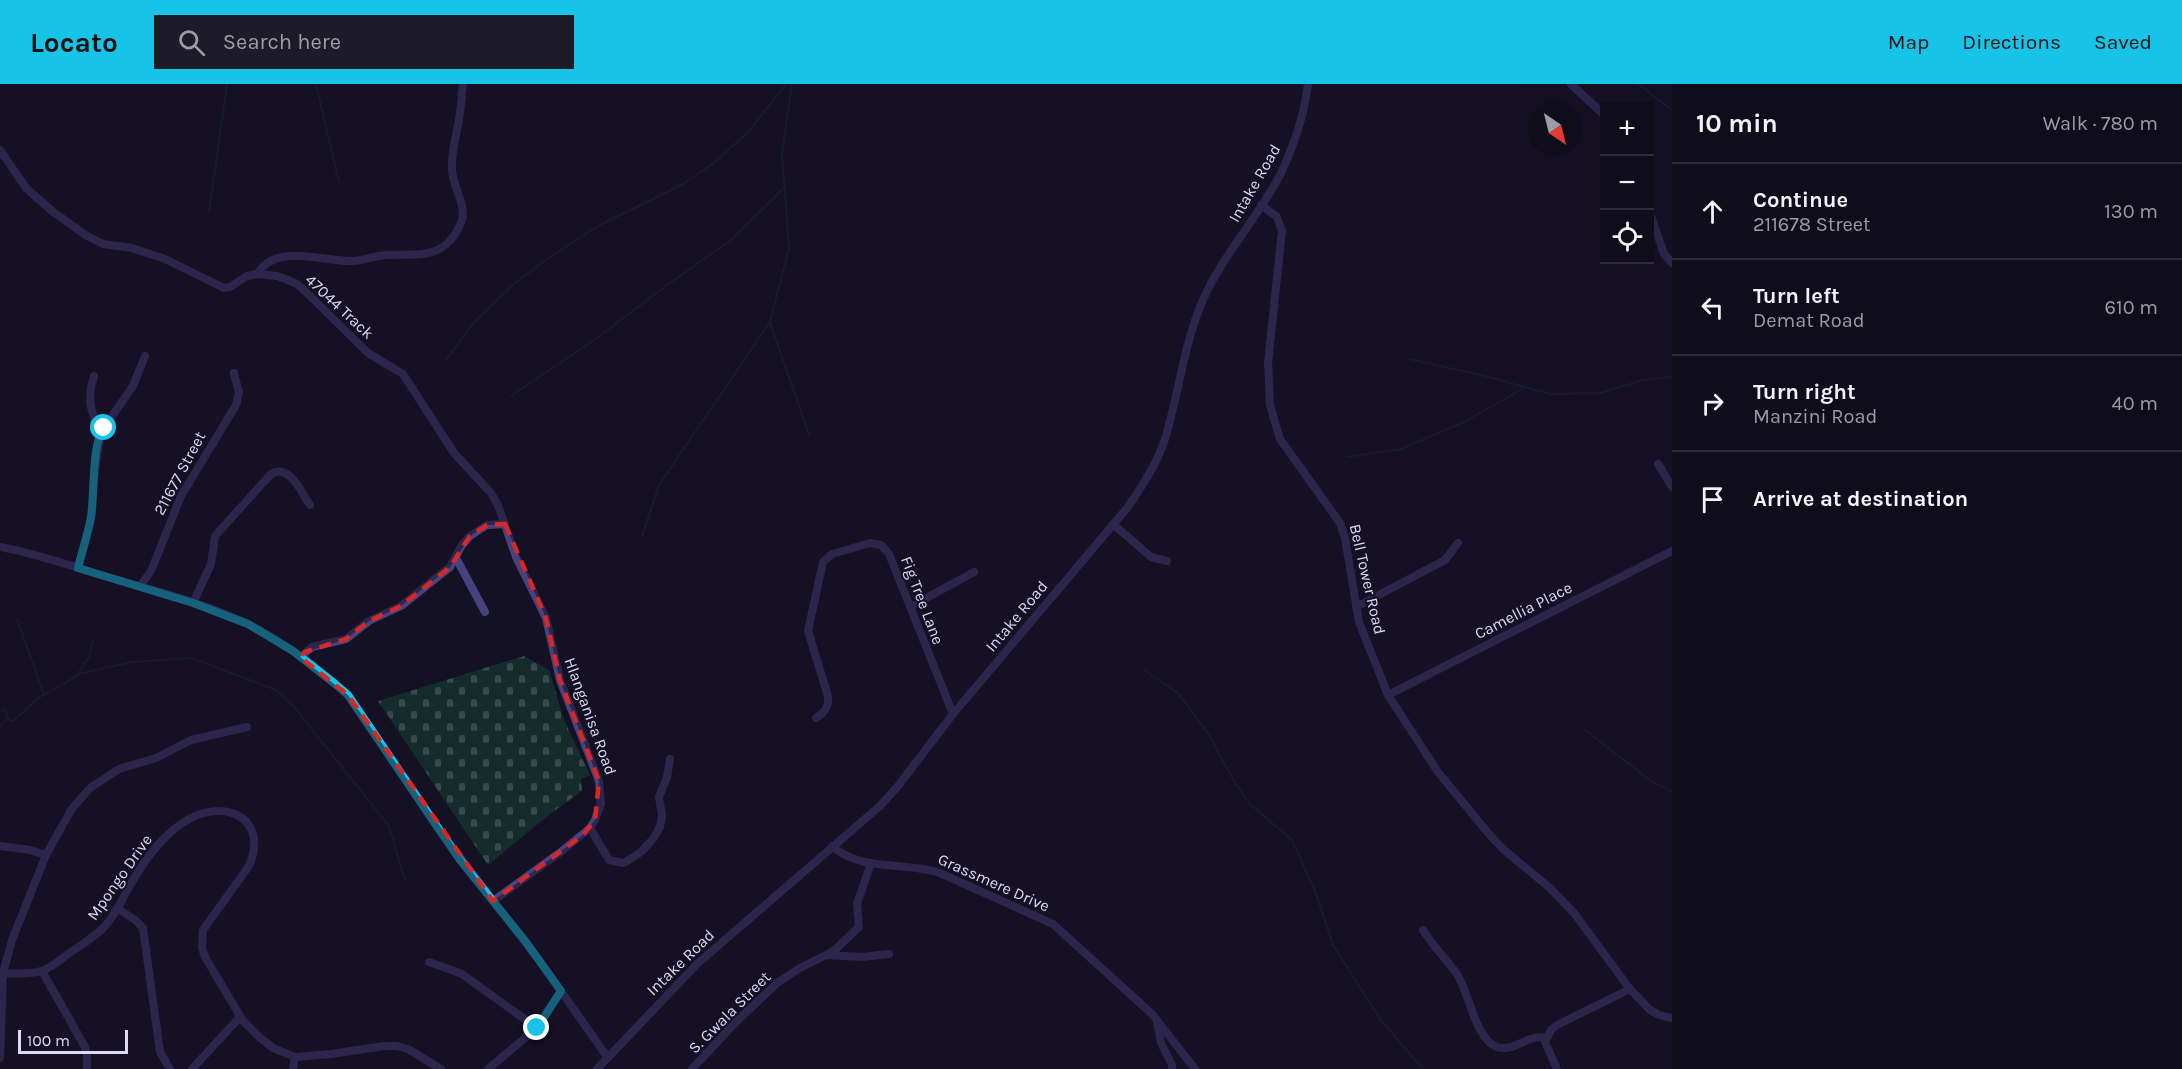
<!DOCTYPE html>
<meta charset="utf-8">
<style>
body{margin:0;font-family:Karla,sans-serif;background:#1e1b28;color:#f1f3f6}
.controls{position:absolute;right:18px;top:18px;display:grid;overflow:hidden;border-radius:0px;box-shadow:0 6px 24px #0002}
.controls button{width:54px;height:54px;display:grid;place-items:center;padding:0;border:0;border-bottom:2px solid #302d3a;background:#100d1b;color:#f1f3f6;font:30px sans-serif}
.compass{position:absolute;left:1528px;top:18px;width:54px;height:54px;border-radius:50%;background:#100d1b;box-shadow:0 6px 24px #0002;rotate:145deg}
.scale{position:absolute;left:18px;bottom:15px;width:110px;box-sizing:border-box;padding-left:6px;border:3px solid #ded8fb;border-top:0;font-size:16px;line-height:21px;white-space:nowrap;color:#ded8fb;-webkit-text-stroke:4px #151124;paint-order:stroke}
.stop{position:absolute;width:18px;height:18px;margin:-14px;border:4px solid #17c4e7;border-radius:50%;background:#fff}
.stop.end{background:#17c4e7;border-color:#fff;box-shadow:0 2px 6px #0008}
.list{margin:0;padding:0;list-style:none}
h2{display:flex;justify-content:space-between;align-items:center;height:78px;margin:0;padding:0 24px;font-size:26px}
h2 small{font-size:20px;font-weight:400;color:#9c9ca3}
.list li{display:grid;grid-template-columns:39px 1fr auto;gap:18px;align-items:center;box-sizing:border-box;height:96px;padding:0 24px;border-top:2px solid #302d3a}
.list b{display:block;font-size:22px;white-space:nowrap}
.list p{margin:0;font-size:20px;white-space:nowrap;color:#9c9ca3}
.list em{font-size:20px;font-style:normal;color:#9c9ca3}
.icon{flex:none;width:33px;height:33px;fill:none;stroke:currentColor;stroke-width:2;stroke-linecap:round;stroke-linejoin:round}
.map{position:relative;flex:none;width:1672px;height:985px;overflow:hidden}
header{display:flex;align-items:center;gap:36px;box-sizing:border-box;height:84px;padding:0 30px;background:#17c4e7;color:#111}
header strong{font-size:28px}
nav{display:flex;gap:33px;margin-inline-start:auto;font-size:21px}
.search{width:420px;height:54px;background:#1e1b28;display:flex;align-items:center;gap:15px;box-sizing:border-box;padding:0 21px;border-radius:0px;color:#9c9ca3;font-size:22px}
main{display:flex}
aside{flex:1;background:#100d1b}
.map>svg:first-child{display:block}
.cemetery{fill:url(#cemetery-stones)}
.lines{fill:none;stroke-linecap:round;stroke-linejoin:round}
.stream{stroke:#152649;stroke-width:2}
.minor{stroke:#47417e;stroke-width:8}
.route{stroke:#17c4e7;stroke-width:8}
.marked{fill:none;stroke:#d62828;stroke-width:4.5;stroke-dasharray:12 8;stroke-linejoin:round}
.labels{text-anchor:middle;stroke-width:4.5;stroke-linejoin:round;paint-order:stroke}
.street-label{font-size:16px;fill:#ded8fb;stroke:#151124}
</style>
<header>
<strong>Locato</strong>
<div class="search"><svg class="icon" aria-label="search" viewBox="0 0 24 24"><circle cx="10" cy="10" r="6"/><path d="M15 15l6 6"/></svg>Search here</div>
<nav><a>Map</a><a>Directions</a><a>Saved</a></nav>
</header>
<main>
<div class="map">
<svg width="1672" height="985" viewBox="0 0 1672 985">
<defs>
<pattern id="cemetery-stones" width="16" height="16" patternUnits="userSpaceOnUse" patternTransform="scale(1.5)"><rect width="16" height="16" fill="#152c2d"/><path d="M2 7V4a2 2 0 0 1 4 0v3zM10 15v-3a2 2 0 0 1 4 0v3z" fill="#374a4c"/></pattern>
</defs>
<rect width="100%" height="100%" fill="#151124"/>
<polygon class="cemetery" points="524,572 549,586 564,636 590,691 581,695 582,707 550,730 488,781 378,617"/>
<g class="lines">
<g class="stream">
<polyline points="316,0 339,98"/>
<polyline points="1638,0 1672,26"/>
<polyline points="209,128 227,0"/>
<polyline points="770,238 809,351"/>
<polyline points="1409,275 1485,292 1550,310 1600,309 1643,296 1672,293"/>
<polyline points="445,277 476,236 514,200 547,175 600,141 683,100 714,79 748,48 786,0"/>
<polyline points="511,312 593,257 667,201 731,156 784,104"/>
<polyline points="1347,373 1401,365 1462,339 1524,304"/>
<polyline points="642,452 659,401 770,238 789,164 782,69 792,0"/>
<polyline points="17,535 44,611"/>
<polyline points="1144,586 1178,609 1209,651 1234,697 1250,720 1292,756 1315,807 1333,861 1380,935 1423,985"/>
<polyline points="79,588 89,573 93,555"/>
<polyline points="0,627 4,625 6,628 7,634"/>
<path d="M 0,643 L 7,634 L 12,637 C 22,631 28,622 37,615 C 50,605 67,601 78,590 L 132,578 L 192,574 L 276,606 L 294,623 L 389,742 L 405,797"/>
<polyline points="1585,646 1651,697 1672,708"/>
</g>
<g class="minor">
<polyline points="1571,0 1604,31"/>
<polyline points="0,66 26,104 52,127 87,152 103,160 132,164 165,175 224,204 230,203 247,192 257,190 277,192 288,196 297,200 308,210 368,269 403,290 454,369 491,409 498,421 516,473 546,534 560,596 599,697 601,720 595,736 590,744 562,767 493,817"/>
<polyline points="1261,121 1277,133 1282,147 1268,279 1270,321 1280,355 1340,439 1345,454 1359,538 1388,611 1438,688 1488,749 1503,765 1550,804 1574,829 1630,905 1650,926 1659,931 1672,934"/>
<polyline points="1650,129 1664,170 1672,179"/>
<path d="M 257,190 C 277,158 322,178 352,177 C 364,177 375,171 388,171 C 420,170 445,176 461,139 C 468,123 453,104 452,86 C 451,71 455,56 458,41 C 461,28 461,14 463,0"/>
<path d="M 94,292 C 87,314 90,329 101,348"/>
<polyline points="1658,380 1672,403"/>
<polyline points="1113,440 1151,473 1167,477"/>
<path d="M 0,463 C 38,470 74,483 111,494 C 156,507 203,519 246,539 C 284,557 317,584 348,611 L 441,749 L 544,883 L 608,974"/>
<polyline points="456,474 485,528"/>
<polyline points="78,484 91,435 94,393 101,348 133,302 145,272"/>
<polyline points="140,502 151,487 181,412 236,321 239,309 234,289"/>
<path d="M 193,519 L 211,480 L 215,452 L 271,390 C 290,379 302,410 310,421"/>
<polyline points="910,523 974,488"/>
<polyline points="1356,523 1445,476 1458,459"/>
<polyline points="300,573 312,563 346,555 369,537 401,522 450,483 462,461 470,452 487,441 505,440"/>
<polyline points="1388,611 1672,467"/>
<path d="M 816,634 C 825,628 829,623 828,612 L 808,547 L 823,478 L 832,470 L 870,459 L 881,461 L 889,470 L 953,630"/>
<polyline points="590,744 609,776 624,779 641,768 653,755 660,743 662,732 659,713 667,693 670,675"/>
<polyline points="0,762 30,766 46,771"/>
<path d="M 832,762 C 861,788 904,777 940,789 L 1053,840 L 1152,930 L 1195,985"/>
<polyline points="117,824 135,836 143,844 160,968 170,985"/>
<path d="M 1423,846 C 1433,862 1446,875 1457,890 C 1469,908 1475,955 1497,963 C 1514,969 1528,949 1546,954"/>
<polyline points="827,871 837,864 859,843 857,820 871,779"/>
<polyline points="429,878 462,890 537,944"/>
<polyline points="42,887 85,963 87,972 87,985"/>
<path d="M 0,889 C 13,889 29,891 41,887 C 51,884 60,876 68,870 C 81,861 95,853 105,842 C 115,831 122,816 129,803 C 144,777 162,750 189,735 C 228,714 269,736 249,782 L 203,846 L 202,864 L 205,873 L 243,937 L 259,953 L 273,964 L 295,973 L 331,970 L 384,962 L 397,962 L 408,965 L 441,985"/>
<polyline points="1157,937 1161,959 1172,981 1172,985"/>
<polyline points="0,974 3,889 12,856 46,771 71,726 90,704 119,685 156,674 191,656 247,643"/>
<polyline points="192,985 240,933"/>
<polyline points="293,985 295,973"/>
<polyline points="488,985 537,944 561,907"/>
<path d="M 597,985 L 697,880 L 880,722 L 898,702 L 953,630 L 1128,423 C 1142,402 1157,380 1165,355 C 1178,312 1183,266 1200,223 C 1219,175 1256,137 1280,91 C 1294,62 1304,32 1308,0"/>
<polyline points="692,985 735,939 777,899 800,884 826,871 862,873 889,870"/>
<polyline points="1557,985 1545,958 1551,946 1557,941 1630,905"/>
</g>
</g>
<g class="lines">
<path class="route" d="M 104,344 C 91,360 95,411 91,433 C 88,450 82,467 78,484 L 193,519 L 248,540 L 293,567 L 334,599 L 348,611 L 460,776 L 526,858 L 561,907 L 537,944"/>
</g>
<path d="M0 0H1672V985H0ZM 505,440 L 546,534 L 560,596 L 599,697 L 595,736 L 583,751 L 493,817 L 348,611 L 300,573 L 305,568 L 346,555 L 369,537 L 401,522 L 450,483 L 470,452 L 487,441 Z" fill="#151124" fill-opacity=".55" fill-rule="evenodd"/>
<path class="marked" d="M 505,440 L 546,534 L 560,596 L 599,697 L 595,736 L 583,751 L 493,817 L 348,611 L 300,573 L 305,568 L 346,555 L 369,537 L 401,522 L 450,483 L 470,452 L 487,441 Z"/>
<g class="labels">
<g class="street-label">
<text transform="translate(1254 99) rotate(-60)" y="6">Intake Road</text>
<text transform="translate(340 222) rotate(43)" y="6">47044 Track</text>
<text transform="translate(179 389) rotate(-62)" y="6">211677 Street</text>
<text transform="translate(1368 495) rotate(77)" y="6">Bell Tower Road</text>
<text transform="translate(923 516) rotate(69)" y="6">Fig Tree Lane</text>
<text transform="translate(1523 526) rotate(-27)" y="6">Camellia Place</text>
<text transform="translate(1016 532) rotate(-50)" y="6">Intake Road</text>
<text transform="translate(591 632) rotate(70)" y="6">Hlanganisa Road</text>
<text transform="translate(119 793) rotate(-55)" y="6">Mpongo Drive</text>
<text transform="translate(994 798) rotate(24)" y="6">Grassmere Drive</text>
<text transform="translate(680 878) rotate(-44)" y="6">Intake Road</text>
<text transform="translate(729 928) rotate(-45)" y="6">S. Gwala Street</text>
</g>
</g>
</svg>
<div class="controls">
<button>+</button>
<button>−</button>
<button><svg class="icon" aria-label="locate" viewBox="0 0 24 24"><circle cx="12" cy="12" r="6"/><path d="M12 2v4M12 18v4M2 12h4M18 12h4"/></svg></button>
</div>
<svg class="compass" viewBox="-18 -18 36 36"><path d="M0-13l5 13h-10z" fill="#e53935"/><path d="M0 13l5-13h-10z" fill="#9c9ca3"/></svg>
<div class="scale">100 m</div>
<div class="stop" style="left:104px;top:344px"></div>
<div class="stop end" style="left:537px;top:944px"></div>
</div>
<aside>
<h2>10 min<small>Walk · 780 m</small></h2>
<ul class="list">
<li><svg class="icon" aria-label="ahead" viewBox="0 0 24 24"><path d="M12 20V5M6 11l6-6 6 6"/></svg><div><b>Continue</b><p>211678 Street</p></div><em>130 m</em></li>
<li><svg class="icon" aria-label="left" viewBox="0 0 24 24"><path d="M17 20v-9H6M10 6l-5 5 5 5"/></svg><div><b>Turn left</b><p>Demat Road</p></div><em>610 m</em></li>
<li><svg class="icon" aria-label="right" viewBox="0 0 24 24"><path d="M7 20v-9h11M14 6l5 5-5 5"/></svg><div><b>Turn right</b><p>Manzini Road</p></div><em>40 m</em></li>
<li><svg class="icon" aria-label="arrive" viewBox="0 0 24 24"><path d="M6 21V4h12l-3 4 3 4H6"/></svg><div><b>Arrive at destination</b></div></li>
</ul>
</aside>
</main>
